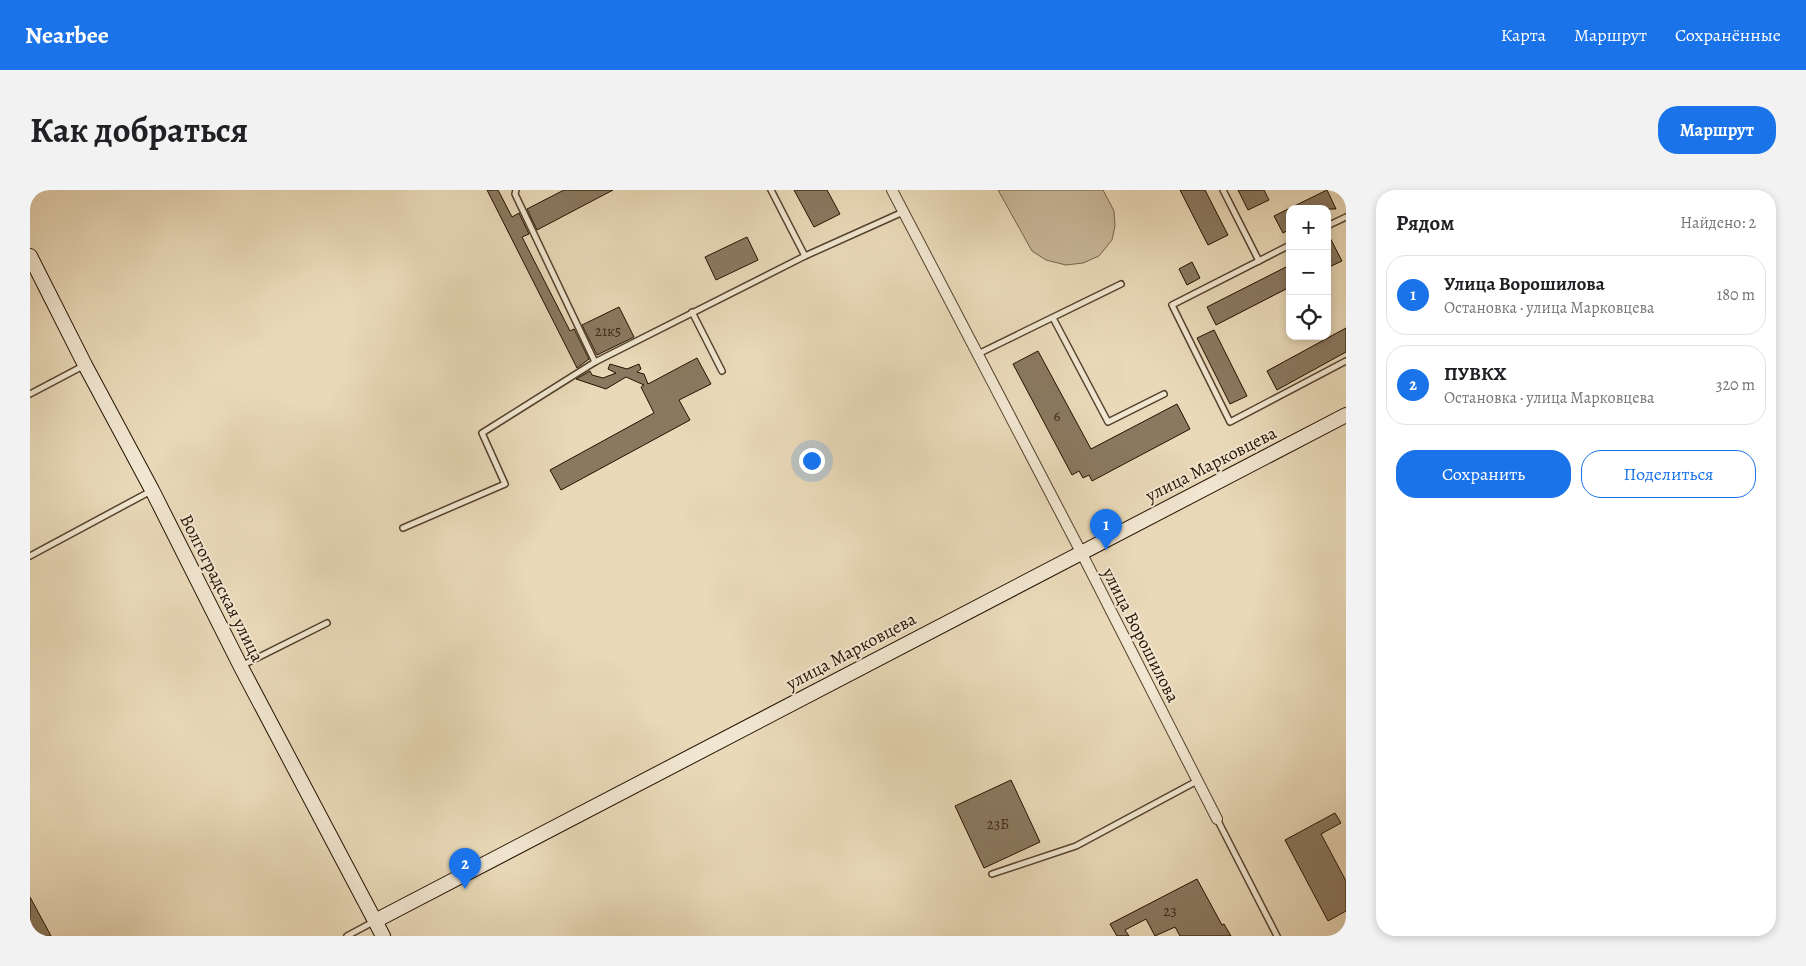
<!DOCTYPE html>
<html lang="ru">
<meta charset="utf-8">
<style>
body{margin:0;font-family:Alegreya,serif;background:#f2f2f2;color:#202124}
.controls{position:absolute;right:15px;top:15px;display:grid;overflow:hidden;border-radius:10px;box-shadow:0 2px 8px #0003}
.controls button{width:45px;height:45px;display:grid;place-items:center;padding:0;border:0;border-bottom:1px solid #e0e0e0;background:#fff;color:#202124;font:25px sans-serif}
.you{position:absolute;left:781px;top:270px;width:18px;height:18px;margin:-12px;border:4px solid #fff;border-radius:50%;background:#1a73e8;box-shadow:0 0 0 8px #1a73e833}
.badge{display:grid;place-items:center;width:32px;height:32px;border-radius:50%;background:#1a73e8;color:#fff;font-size:16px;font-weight:700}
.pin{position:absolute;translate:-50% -41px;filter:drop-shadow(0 1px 2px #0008)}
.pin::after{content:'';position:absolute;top:26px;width:18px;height:15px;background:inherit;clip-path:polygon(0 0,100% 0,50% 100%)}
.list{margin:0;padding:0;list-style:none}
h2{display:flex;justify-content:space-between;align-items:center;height:65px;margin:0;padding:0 20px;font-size:21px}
h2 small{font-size:16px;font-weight:400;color:#757577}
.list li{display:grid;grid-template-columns:32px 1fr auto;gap:15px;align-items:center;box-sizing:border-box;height:80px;margin:0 10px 10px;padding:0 10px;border:1px solid #e0e0e0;border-radius:20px}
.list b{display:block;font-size:19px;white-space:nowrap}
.list p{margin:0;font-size:16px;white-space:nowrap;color:#757577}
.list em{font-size:16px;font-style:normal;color:#757577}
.actions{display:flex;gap:10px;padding:15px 20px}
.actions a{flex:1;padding:11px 0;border:1px solid #1a73e8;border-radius:20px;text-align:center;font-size:18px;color:#1a73e8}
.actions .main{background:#1a73e8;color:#fff}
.icon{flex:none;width:28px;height:28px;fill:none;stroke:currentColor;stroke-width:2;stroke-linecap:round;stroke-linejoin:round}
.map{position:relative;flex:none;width:1316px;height:746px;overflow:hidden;border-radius:20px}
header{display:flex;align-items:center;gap:30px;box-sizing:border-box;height:70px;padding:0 25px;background:#1a73e8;color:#fff}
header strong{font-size:24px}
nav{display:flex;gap:28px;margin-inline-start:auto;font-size:18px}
.intro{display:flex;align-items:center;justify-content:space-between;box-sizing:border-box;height:120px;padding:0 30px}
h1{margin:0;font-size:35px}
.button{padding:12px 22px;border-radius:20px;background:#1a73e8;color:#fff;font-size:18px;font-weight:700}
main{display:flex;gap:30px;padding:0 30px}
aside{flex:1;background:#fff;border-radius:20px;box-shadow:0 2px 8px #0003}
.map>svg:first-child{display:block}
.green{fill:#c8b799;stroke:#76644c}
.building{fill:#8a7960;stroke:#241100}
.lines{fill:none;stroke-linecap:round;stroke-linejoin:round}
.service-casing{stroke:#55432e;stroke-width:8}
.minor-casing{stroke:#55432e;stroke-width:12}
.secondary-casing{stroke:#241100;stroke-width:16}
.service{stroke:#f1e6d1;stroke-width:5}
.minor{stroke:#f1e6d1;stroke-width:10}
.secondary{stroke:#f1e6d1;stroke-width:14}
.labels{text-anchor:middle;stroke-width:4;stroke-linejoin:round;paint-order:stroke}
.number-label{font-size:15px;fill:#3e2b18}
.street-label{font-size:18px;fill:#241100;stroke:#f1e6d1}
</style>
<header>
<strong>Nearbee</strong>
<nav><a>Карта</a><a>Маршрут</a><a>Сохранённые</a></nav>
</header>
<div class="intro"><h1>Как добраться</h1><a class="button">Маршрут</a></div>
<main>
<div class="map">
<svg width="1316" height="746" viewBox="0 0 1316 746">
<rect width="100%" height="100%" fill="#e9d9b8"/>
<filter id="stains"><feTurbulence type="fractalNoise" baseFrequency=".004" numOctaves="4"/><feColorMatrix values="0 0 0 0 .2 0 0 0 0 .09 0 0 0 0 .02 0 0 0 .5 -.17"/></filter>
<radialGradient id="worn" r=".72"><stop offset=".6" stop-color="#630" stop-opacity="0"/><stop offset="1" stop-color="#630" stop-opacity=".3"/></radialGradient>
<polygon class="green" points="968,0 1073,0 1084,21 1085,36 1082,50 1069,66 1053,73 1036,75 1016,70 1002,61"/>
<g class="building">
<polygon points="457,0 468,0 482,27 489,23 499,44 492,47 540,141 544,139 559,169 547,178"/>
<polygon points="534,0 583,0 507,40 497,19"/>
<polygon points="764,0 797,0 810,24 784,37"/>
<polygon points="1150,0 1175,0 1198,45 1178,55"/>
<polygon points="1208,0 1234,0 1239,10 1218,20"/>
<polygon points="1297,0 1306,19 1260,19 1260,39 1253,43 1244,26"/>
<polygon points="1297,42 1312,71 1297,78"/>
<polygon points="717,47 728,70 686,90 675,67"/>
<polygon points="1162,72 1170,88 1157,95 1149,79"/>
<polygon points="1260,75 1260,97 1186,135 1177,117"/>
<polygon points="589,117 604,147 567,165 552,135"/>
<polygon points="1316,138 1316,162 1247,200 1237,181"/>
<polygon points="1184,140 1217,206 1200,214 1167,148"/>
<polygon points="1008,161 1061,259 1147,214 1160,239 1062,291 1059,285 1053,288 1049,281 1042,285 983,174"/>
<polygon points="667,168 681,194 649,210 660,230 531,300 520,280 624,223 611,197 614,195 596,187 576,199 546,189 560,181 562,185 573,188 586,183 578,179 580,174 597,179 609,174 611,179 607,182 614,184 618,194"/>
<polygon points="981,590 1010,652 954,678 925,616"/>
<polygon points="1305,623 1311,633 1291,644 1316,691 1316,721 1298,731 1255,650"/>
<polygon points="1167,689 1192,735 1194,734 1201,746 1150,746 1145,737 1125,746 1116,729 1095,740 1099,746 1087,746 1080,734"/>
<polygon points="0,707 21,746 0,746"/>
</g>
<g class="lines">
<g class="service-casing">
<g id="service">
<polyline points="486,0 485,4 565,172 775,66 873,22"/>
<polyline points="741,0 775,66"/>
<polyline points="1193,0 1229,71"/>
<polyline points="1297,36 1316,27"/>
<polyline points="1260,55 1142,115 1200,232 1316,171"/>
<polyline points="662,122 692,181"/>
<polyline points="1023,128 1078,232 1134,204"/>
<polyline points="948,164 1091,94"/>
<polyline points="0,204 55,175"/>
<polyline points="373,338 475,294 452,243 565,172"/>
<polyline points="0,366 121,301"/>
<polyline points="211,476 297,433"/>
<polyline points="1187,629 1247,746"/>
<polyline points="962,684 1046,656 1167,591"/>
<polyline points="317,746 343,732"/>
</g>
</g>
<g class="minor-casing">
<polyline id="minor" points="862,0 1051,362 1187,629"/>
</g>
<g class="secondary-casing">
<g id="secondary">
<polyline points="0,66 55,175 122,300 211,477 353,746"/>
<polyline points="345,731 1316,225"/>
</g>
</g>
<use href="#service" class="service"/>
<use href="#minor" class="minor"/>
<use href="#secondary" class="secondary"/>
</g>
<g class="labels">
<g class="number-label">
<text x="578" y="146">21к5</text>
<text x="1027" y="231">6</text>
<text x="968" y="639">23Б</text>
<text x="1140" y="726">23</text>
</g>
<g class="street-label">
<text transform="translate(1181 274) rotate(-27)" y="6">улица Марковцева</text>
<text transform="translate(192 398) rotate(63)" y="6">Волгоградская улица</text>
<text transform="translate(1111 445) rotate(63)" y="6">улица Ворошилова</text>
<text transform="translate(821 461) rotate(-28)" y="6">улица Марковцева</text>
</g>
</g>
<rect width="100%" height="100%" filter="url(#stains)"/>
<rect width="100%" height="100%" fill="url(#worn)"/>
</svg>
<div class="controls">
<button>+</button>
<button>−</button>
<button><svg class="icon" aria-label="locate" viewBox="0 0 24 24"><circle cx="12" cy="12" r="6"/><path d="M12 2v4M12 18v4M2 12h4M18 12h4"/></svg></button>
</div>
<div class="you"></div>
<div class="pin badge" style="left:1076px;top:360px">1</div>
<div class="pin badge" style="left:435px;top:699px">2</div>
</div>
<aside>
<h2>Рядом<small>Найдено: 2</small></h2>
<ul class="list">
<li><span class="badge">1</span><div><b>Улица Ворошилова</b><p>Остановка · улица Марковцева</p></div><em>180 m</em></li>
<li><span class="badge">2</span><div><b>ПУВКХ</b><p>Остановка · улица Марковцева</p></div><em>320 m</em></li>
</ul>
<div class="actions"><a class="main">Сохранить</a><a>Поделиться</a></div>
</aside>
</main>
